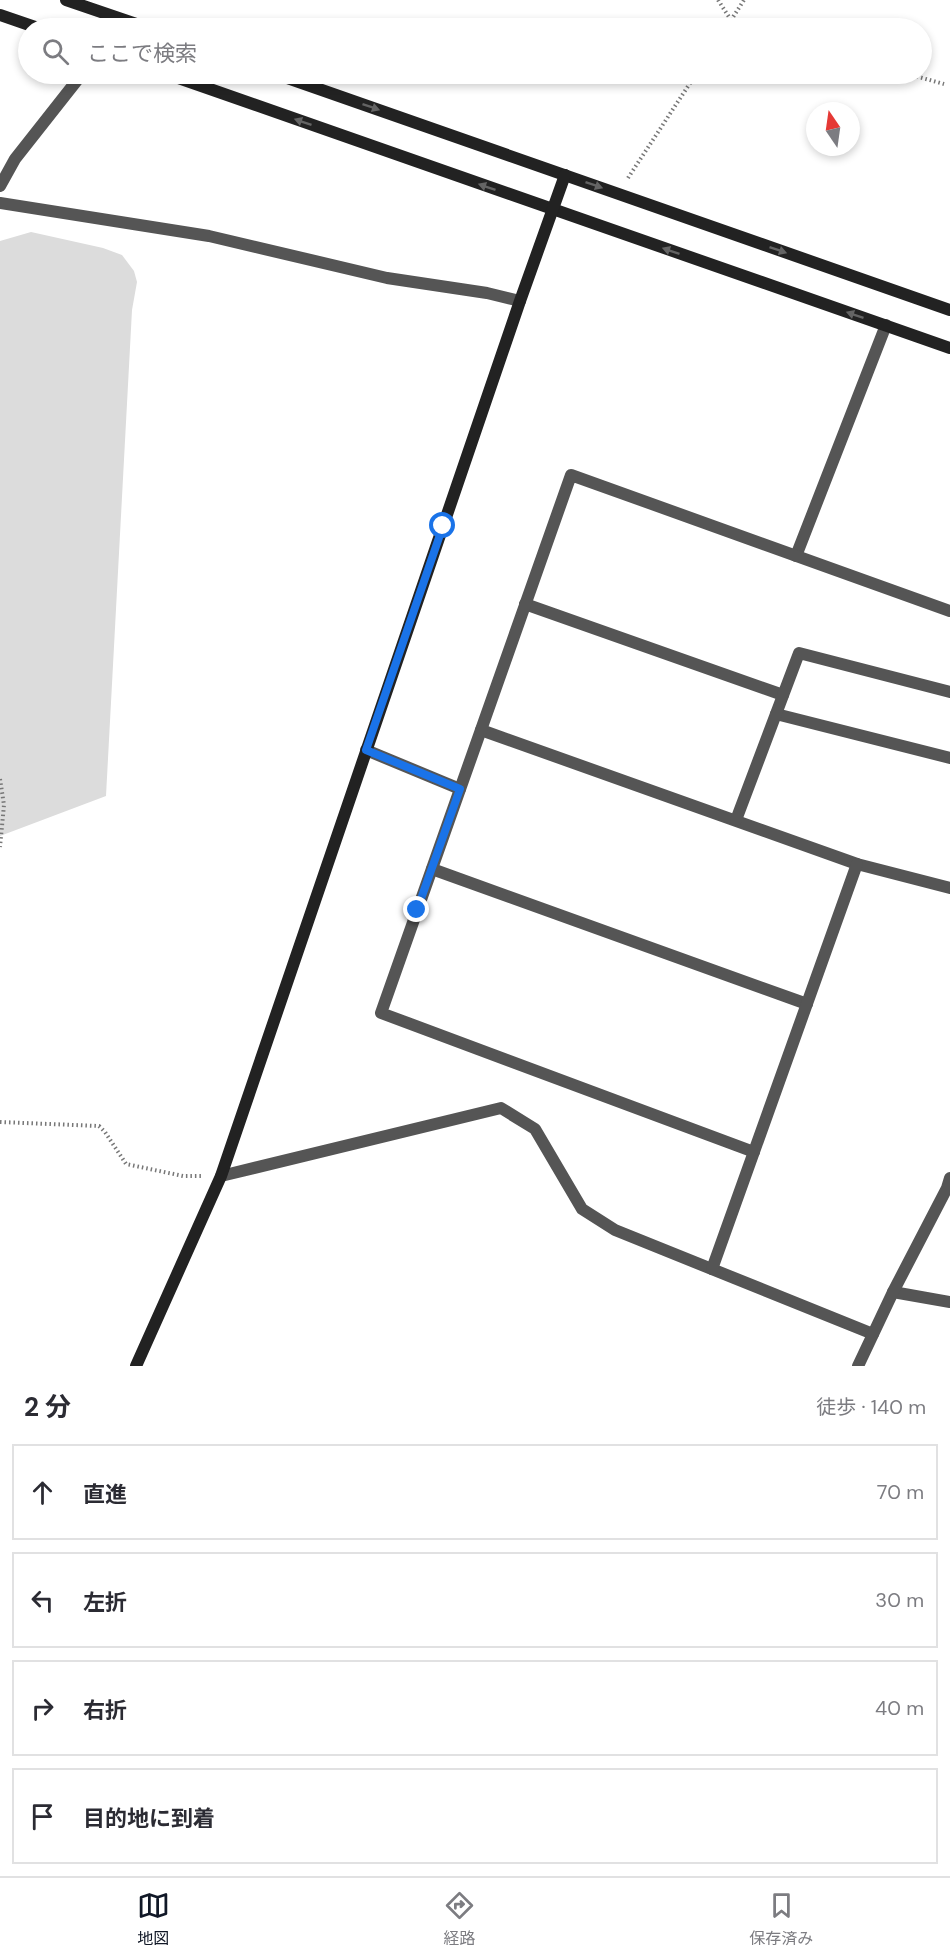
<!DOCTYPE html>
<html lang="ja">
<meta charset="utf-8">
<style>
body{margin:0;font-family:"DM Sans","Noto Sans JP",sans-serif;background:#f7f7f7;color:#2b2b33}
.compass{position:absolute;left:806px;top:102px;width:54px;height:54px;border-radius:50%;background:#fff;box-shadow:0 3px 9px #0003;rotate:347deg}
.stop{position:absolute;width:18px;height:18px;margin:-14px;border:4px solid #1a73e8;border-radius:50%;background:#fff}
.stop.end{background:#1a73e8;border-color:#fff;box-shadow:0 2px 6px #0008}
.list{margin:0;padding:0;list-style:none}
h2{display:flex;justify-content:space-between;align-items:center;height:78px;margin:0;padding:0 24px;font-size:26px}
h2 small{font-size:20px;font-weight:400;color:#7c7c81}
.list li{display:grid;grid-template-columns:39px 1fr auto;gap:18px;align-items:center;box-sizing:border-box;height:96px;margin:0 12px 12px;padding:0 12px;border:2px solid #e1e1e2;border-radius:0px}
.list b{display:block;font-size:22px;white-space:nowrap}
.list em{font-size:20px;font-style:normal;color:#7c7c81}
.icon{flex:none;width:33px;height:33px;fill:none;stroke:currentColor;stroke-width:2;stroke-linecap:round;stroke-linejoin:round}
.map{position:relative;flex:none;width:950px;height:1366px;overflow:hidden}
.search{position:absolute;background:#fff;box-shadow:0 3px 9px #0003;left:18px;right:18px;top:18px;height:66px;display:flex;align-items:center;gap:15px;box-sizing:border-box;padding:0 21px;border-radius:33px;color:#7c7c81;font-size:22px}
.sheet{height:510px;background:#fff}
nav{display:flex;justify-content:space-around;align-items:center;box-sizing:border-box;height:84px;border-top:2px solid #e1e1e2;background:#fff;font-size:16px;color:#7c7c81}
nav a{display:grid;justify-items:center;gap:3px}
nav .on{color:#111827}
.map>svg:first-child{display:block}
.green{fill:#dcdcdc}
.lines{fill:none;stroke-linecap:round;stroke-linejoin:round}
.path{stroke:#777;stroke-width:4;stroke-dasharray:1.5 3;stroke-linecap:butt}
.lane{stroke:#555;stroke-width:12}
.street{stroke:#555;stroke-width:12}
.secondary{stroke:#222;stroke-width:12}
.oneway{fill:#646464}
.route{stroke:#1a73e8;stroke-width:8}
</style>
<div class="map">
<svg width="950" height="1366" viewBox="0 0 950 1366">
<rect width="100%" height="100%" fill="#fff"/>
<polygon class="green" points="31,232 103,248 122,255 134,271 137,282 132,310 106,796 0,836 0,241"/>
<g class="lines">
<g class="path">
<polyline points="718,0 731,20 761,28"/>
<polyline points="726,28 744,0"/>
<polyline points="908,74 944,84"/>
<polyline points="628,178 696,74"/>
<polyline points="0,779 4,805 0,847"/>
<polyline points="0,1122 99,1126 105,1132 126,1164 183,1176 202,1176"/>
</g>
<g class="lane">
<polyline points="0,186 15,159 82,74"/>
<polyline points="0,203 209,236 387,278 487,293 520,301"/>
<polyline points="776,714 950,758"/>
</g>
<g class="street">
<polyline points="796,556 886,325"/>
<polyline points="525,604 783,695"/>
<polyline points="481,730 857,864 950,888"/>
<polyline points="366,750 460,789"/>
<polyline points="736,820 799,653 950,692"/>
<polyline points="432,869 807,1004"/>
<polyline points="754,1152 381,1013 571,475 950,611"/>
<polyline points="221,1176 501,1108 535,1129 582,1209 615,1230 873,1334"/>
<polyline points="712,1269 857,864"/>
<polyline points="893,1292 950,1302"/>
<polyline points="858,1366 893,1292 947,1188 950,1178"/>
</g>
<g class="secondary">
<polyline points="66,0 148,28"/>
<polyline points="0,15 38,28"/>
<polyline points="167,74 950,348"/>
<polyline points="276,74 950,310"/>
<polyline points="136,1366 221,1176 520,301 565,175"/>
</g>
</g>
<defs><path id="oneway-solid" d="M-6-.8H1V-3.2L6.5 0L1 3.2V.8H-6Z" transform="scale(1.5)"/></defs>
<g class="oneway">
<use href="#oneway-solid" transform="translate(371 107) rotate(19)"/>
<use href="#oneway-solid" transform="translate(303 122) rotate(-161)"/>
<use href="#oneway-solid" transform="translate(594 185) rotate(19)"/>
<use href="#oneway-solid" transform="translate(487 187) rotate(-161)"/>
<use href="#oneway-solid" transform="translate(778 250) rotate(19)"/>
<use href="#oneway-solid" transform="translate(671 251) rotate(-161)"/>
<use href="#oneway-solid" transform="translate(855 315) rotate(-161)"/>
</g>
<g class="lines">
<polyline class="route" points="417,910 460,789 366,750 443,526"/>
</g>
</svg>
<svg class="compass" viewBox="-18 -18 36 36"><path d="M0-13l5 13h-10z" fill="#e53935"/><path d="M0 13l5-13h-10z" fill="#7c7c81"/></svg>
<div class="stop" style="left:443px;top:526px"></div>
<div class="stop end" style="left:417px;top:910px"></div>
<div class="search"><svg class="icon" aria-label="search" viewBox="0 0 24 24"><circle cx="10" cy="10" r="6"/><path d="M15 15l6 6"/></svg>ここで検索</div>
</div>
<section class="sheet">
<h2>2 分<small>徒歩 · 140 m</small></h2>
<ul class="list">
<li><svg class="icon" aria-label="ahead" viewBox="0 0 24 24"><path d="M12 20V5M6 11l6-6 6 6"/></svg><div><b>直進</b></div><em>70 m</em></li>
<li><svg class="icon" aria-label="left" viewBox="0 0 24 24"><path d="M17 20v-9H6M10 6l-5 5 5 5"/></svg><div><b>左折</b></div><em>30 m</em></li>
<li><svg class="icon" aria-label="right" viewBox="0 0 24 24"><path d="M7 20v-9h11M14 6l5 5-5 5"/></svg><div><b>右折</b></div><em>40 m</em></li>
<li><svg class="icon" aria-label="arrive" viewBox="0 0 24 24"><path d="M6 21V4h12l-3 4 3 4H6"/></svg><div><b>目的地に到着</b></div></li>
</ul>
</section>
<nav>
<a class="on"><svg class="icon" aria-label="map" viewBox="0 0 24 24"><path d="M3 6l6-2 6 2 6-2v14l-6 2-6-2-6 2zM9 4v14M15 6v14"/></svg>地図</a>
<a><svg class="icon" aria-label="directions" viewBox="0 0 24 24"><path d="M12 3l9 9-9 9-9-9zM9 14v-3h6M13 9l2 2-2 2"/></svg>経路</a>
<a><svg class="icon" aria-label="saved" viewBox="0 0 24 24"><path d="M7 4h10v16l-5-4-5 4z"/></svg>保存済み</a>
</nav>
